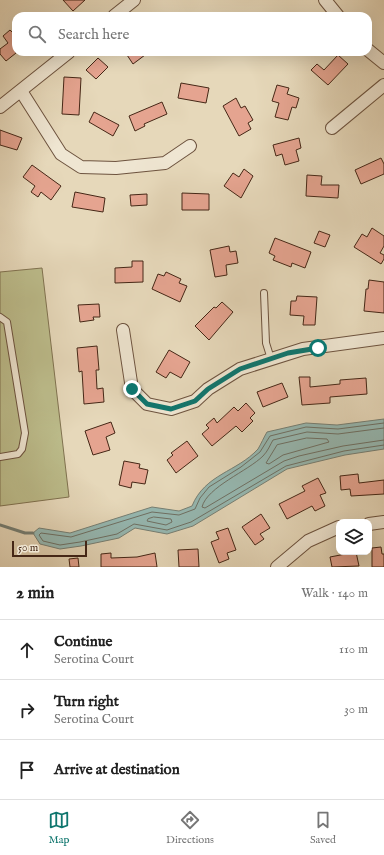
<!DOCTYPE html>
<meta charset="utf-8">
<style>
body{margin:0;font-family:"IM FELL English",serif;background:#f2f2f2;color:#222}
.controls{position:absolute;right:12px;bottom:12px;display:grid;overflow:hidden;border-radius:8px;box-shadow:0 4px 16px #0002}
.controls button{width:36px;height:36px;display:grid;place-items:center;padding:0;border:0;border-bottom:1px solid #e0e0e0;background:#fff;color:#222;font:20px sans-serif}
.scale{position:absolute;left:12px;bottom:10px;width:75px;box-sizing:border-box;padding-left:4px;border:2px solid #452716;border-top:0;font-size:11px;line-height:14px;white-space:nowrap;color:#452716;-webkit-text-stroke:3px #efe6d2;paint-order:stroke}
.stop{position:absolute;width:12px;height:12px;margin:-9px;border:3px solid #0f766e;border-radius:50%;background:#fff}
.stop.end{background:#0f766e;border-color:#fff;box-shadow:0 1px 4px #0008}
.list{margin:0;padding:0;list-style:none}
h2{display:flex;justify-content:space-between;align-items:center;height:52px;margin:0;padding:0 16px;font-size:17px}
h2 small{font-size:13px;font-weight:400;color:#767676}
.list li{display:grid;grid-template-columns:26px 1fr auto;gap:12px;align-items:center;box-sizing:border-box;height:60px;padding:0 16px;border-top:1px solid #e0e0e0}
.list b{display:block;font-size:15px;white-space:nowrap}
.list p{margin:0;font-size:13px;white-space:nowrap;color:#767676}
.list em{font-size:13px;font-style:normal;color:#767676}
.icon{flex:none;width:22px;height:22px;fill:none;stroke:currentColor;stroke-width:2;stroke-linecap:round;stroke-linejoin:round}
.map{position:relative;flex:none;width:384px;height:567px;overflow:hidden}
.search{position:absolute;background:#fff;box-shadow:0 4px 16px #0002;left:12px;right:12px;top:12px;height:44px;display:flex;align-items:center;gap:10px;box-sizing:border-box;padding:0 14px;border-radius:12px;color:#767676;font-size:15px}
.sheet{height:232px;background:#fff}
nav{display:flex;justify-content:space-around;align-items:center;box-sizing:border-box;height:56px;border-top:1px solid #e0e0e0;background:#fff;font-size:11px;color:#767676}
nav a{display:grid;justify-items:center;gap:2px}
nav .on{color:#0f766e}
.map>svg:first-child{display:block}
.green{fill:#bcbc8b;stroke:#807250}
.water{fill:#96b9b3;stroke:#767f74}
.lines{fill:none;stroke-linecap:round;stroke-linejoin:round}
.shore{stroke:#6e7064;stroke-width:1}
.stream{stroke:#767f74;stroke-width:3}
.building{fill:#e5a490;stroke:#452716}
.service-casing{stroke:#6d533f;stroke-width:8}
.minor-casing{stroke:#6d533f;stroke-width:14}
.service{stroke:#efe6d2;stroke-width:6}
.minor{stroke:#efe6d2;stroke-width:12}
.route{stroke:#0f766e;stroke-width:5}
</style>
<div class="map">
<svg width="384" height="567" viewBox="0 0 384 567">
<rect width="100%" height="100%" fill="#e6d8ba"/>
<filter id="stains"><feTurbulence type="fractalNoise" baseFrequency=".005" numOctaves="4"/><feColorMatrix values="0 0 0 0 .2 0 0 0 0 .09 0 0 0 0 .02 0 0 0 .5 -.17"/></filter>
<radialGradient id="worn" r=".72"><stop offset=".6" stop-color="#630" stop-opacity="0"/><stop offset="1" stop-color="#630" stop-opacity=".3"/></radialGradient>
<polygon class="green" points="42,268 69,497 0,506 0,272"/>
<path class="water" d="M 384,419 L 384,449 L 345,455 L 287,469 L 193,526 L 167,534 L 135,528 L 119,538 L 81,546 L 60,549 L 40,544 L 33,533 L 39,528 L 70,533 L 152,507 L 179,511 L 192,506 C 205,474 237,472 258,449 C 261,444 264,437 267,432 L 306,423 L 337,425 Z"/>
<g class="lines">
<g class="shore">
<polyline points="384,423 338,429 306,427 270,436 260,452 241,467 209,487 200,498 195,509 179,515 152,512 71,537 41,533 39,535 43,541 60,545 80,542 117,534 134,524 167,530 191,522 286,466 344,451 384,445"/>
<path d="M 384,428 L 338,434 L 307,432 L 273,440 C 270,445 268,451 263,456 C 248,471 207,487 202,507 L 205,508 L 284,461 L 299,456 L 343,446 L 384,440"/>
<polygon points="307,438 327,439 329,442 283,455 269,464 266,463 277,445"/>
<polygon points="154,517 171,519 172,522 166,525 147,521 148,519"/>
</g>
<polyline class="stream" points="0,525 25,533 33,533"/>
</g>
<g class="building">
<polygon points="63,0 85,0 73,11"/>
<polygon points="10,30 16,36 16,53 6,61 0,54 0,49 8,43 3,36"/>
<polygon points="125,52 149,52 133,64"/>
<polygon points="338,55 348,64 328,85 311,70 317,64 324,70"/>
<polygon points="98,58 108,67 96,79 86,70"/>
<polygon points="64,77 81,78 79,115 62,114"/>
<polygon points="181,83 209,88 206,103 178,98"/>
<polygon points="277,85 289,88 287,94 299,98 296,108 292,107 288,120 275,117 279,103 272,101"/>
<polygon points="236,98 241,108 245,106 253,120 248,123 251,129 239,136 223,106"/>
<polygon points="162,102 167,114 144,124 145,126 135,131 129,116"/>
<polygon points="94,112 119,125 113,136 89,122"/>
<polygon points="0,130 22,138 17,150 0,145"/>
<polygon points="299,138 301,148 296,150 299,161 285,165 282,154 276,156 273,145"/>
<polygon points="381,158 384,164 384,174 361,184 355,170"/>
<polygon points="32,165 61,186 51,200 41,192 38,197 31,192 35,186 23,177"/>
<polygon points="244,169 253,176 241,198 224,186 233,173 239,177"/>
<polygon points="307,175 322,176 321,185 339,185 338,198 306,196"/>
<polygon points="75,192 105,198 103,212 72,207"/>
<polygon points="182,193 209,194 209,210 182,210"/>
<polygon points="147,194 147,205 131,206 130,195"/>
<polygon points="372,228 384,236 384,246 380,253 384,255 384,259 381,264 354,247 362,234 367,237"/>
<polygon points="319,231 330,235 325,247 314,243"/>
<polygon points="275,238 311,252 305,268 292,263 291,267 273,260 275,256 269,253"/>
<polygon points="229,246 230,252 236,251 238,263 226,265 227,275 215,277 210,250"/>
<polygon points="132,261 143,261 143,282 115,283 115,268 132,267"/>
<polygon points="166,272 181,279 179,283 187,286 180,302 152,289 158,274 164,276"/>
<polygon points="369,280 384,282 384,313 364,311 366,289 368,289"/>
<polygon points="297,296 317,297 315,325 303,325 304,316 290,315 291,301 296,301"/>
<polygon points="222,302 233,312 209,340 195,326 214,307 216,308"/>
<polygon points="99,304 100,317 93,317 94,320 80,322 78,305"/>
<polygon points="97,346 99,370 96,370 97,389 103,388 104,402 84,404 82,371 79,372 77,348"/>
<polygon points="169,350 190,362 181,378 170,372 166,378 156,372"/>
<polygon points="299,377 310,377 310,387 340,384 340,380 366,378 367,394 330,397 330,403 302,405"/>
<polygon points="282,383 288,397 263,407 257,392"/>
<polygon points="246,403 255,413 250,418 253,421 242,432 236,426 212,446 202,434 209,428 206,425 214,418 217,423 234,407 238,411"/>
<polygon points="111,422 115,433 106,437 110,450 93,455 85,431"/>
<polygon points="187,441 198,456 176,473 167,460 173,455 171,453"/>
<polygon points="124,461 140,464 139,468 148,470 145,484 132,482 131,488 119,485"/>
<polygon points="358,474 359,483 384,480 384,494 351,496 350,489 341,490 340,476"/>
<polygon points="318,478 326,493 320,495 325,506 315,511 312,506 287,519 279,504 305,491 302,486"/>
<polygon points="261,514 270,528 260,534 264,539 255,545 242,527"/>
<polygon points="228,528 236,550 227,553 229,559 219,563 211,542 219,539 216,532"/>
<polygon points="381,547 382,554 384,554 384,567 372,567 372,548"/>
<polygon points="198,549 199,567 179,567 178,550"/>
<polygon points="356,552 359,566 332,567 330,557"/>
<polygon points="111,553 111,558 137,557 155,553 157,567 101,567 101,554"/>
<polygon points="78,558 79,567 70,567 69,559"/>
</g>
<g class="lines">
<g class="service-casing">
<g id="service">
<polyline points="264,293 266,343 271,359"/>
<polyline points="0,317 7,322 25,433 22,449 18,454 0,457"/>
</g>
</g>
<g class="minor-casing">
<g id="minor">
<polyline points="325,0 338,16"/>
<polyline points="114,16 134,0"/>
<polyline points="368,50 384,63"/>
<polyline points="21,91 61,154 81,167 116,168 165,163 190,146"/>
<polyline points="0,107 69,52"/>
<polyline points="332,128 384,85"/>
<polyline points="123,330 132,389 147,404 171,409 195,401 208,389 240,369 303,349 384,338"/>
<polyline points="369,524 384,522"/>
<polyline points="277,567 308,541 339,527"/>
</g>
</g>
<use href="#service" class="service"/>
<use href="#minor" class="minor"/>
</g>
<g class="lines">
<polyline class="route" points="132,389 147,404 171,409 195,401 208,389 240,369 288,353 318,348"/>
</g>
<rect width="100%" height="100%" filter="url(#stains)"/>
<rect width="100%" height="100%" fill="url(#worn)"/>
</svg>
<div class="controls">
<button><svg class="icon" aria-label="layers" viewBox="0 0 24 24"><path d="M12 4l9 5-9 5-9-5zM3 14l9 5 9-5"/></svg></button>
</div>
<div class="scale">50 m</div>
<div class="stop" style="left:318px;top:348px"></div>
<div class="stop end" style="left:132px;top:389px"></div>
<div class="search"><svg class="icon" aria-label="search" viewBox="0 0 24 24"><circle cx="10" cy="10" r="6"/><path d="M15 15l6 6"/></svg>Search here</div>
</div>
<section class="sheet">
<h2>2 min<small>Walk · 140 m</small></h2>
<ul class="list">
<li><svg class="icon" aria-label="ahead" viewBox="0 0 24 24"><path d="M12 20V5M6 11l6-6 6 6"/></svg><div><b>Continue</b><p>Serotina Court</p></div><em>110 m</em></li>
<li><svg class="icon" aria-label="right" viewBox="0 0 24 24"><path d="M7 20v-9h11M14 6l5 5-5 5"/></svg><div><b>Turn right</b><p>Serotina Court</p></div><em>30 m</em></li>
<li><svg class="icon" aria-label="arrive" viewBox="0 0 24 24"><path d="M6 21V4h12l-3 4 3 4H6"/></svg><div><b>Arrive at destination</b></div></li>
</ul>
</section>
<nav>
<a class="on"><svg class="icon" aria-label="map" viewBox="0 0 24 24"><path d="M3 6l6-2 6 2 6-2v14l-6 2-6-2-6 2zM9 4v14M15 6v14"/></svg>Map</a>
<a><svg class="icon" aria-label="directions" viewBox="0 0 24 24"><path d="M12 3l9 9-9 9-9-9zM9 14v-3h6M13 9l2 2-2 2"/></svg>Directions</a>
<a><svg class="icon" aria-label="saved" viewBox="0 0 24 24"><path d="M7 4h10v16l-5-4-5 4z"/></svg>Saved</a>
</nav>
